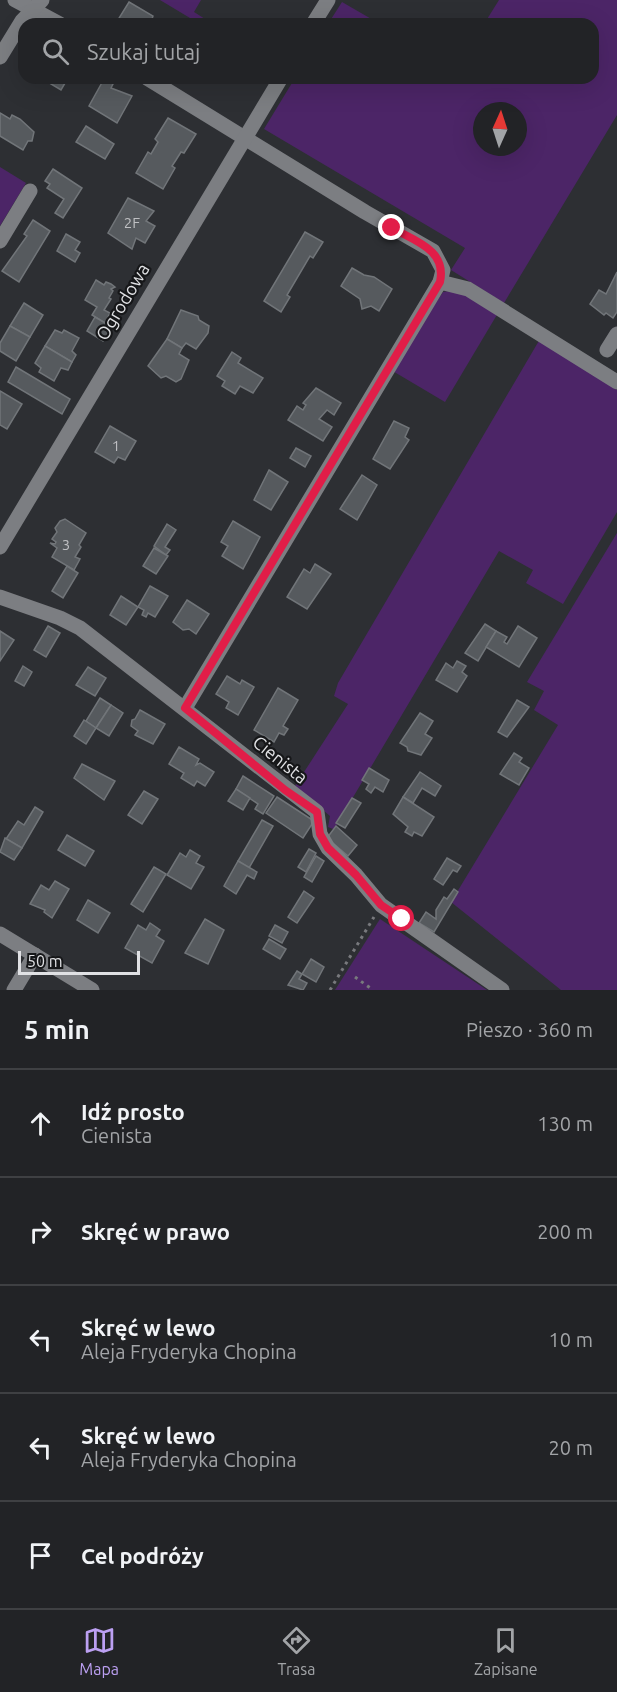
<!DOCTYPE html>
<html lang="pl">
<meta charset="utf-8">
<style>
body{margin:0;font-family:Ubuntu,sans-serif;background:#2a2b2e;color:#f1f3f6}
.compass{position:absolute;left:473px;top:102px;width:54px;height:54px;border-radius:50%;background:#222326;box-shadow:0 6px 24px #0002;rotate:3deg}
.scale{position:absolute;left:18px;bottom:15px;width:122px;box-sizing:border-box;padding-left:6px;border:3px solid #e0e1e4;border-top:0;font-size:16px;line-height:21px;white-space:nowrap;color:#e0e1e4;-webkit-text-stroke:4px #161719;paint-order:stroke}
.stop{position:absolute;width:18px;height:18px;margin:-14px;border:4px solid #e11d48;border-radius:50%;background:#fff}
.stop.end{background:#e11d48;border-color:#fff;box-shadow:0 2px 6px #0008}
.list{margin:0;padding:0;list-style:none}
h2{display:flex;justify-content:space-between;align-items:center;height:78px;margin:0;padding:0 24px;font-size:26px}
h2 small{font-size:20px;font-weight:400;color:#a2a4a7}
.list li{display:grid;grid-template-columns:39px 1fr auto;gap:18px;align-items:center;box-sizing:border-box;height:108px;padding:0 24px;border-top:2px solid #3f4043}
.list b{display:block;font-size:22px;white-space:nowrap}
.list p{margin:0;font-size:20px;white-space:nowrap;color:#a2a4a7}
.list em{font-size:20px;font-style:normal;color:#a2a4a7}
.icon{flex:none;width:33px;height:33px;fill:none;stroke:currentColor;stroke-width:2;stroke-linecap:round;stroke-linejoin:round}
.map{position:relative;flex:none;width:617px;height:990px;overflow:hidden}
.search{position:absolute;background:#222326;box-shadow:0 6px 24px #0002;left:18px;right:18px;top:18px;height:66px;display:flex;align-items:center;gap:15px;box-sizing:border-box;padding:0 21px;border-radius:18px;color:#a2a4a7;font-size:22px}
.sheet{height:618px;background:#222326}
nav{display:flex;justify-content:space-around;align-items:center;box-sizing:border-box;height:84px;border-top:2px solid #3f4043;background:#222326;font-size:16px;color:#a2a4a7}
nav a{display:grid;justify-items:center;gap:3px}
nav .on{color:#bca0f2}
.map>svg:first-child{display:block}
.green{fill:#4c2567;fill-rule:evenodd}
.building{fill:#565a5e;stroke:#717579;stroke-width:1.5}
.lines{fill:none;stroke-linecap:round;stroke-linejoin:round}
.path{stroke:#78797d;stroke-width:3;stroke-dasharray:3 4.5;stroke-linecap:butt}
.minor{stroke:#7c7e82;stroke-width:15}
.route{stroke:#e11d48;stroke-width:8}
.labels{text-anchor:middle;stroke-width:4.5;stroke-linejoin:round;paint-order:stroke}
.number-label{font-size:15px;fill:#bebfc2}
.street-label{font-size:18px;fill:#e0e1e4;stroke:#161719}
</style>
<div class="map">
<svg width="617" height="990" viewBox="0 0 617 990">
<rect width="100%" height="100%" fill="#2d2f33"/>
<g class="green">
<polygon points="160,0 201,0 194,12 213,24 187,24 190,18"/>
<path d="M 499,0 L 617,0 L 617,115 L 504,303 L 451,270 L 465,248 L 264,129 L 295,78 L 593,78 L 593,24 L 484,24 ZM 482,111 L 518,111 L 518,147 L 482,147 Z"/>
<polygon points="342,2 380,24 328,24"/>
<polygon points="0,167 26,183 0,226"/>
<polygon points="455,290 498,313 445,402 391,370 443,292"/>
<polygon points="540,339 617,390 617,512 563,604 526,583 533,570 499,551 336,826 333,829 328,827 330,816 295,786 348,704 334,696 338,683"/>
<polygon points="617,533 617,990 561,990 451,902 558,725 534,710 544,691 527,682"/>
<polygon points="380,919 487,990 335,990"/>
</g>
<g class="building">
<polygon points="129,2 153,16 152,19 159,24 116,23"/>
<polygon points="41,78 68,78 61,90"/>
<polygon points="104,79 113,84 111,88 132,96 117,123 89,106"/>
<polygon points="0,113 10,119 12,115 20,119 34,132 32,141 28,141 23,150 0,136"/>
<polygon points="168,118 196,134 184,153 181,152 176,160 172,166 175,168 163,189 136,173 148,152 151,154 158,142 155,139"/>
<polygon points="86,126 114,144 105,159 76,142"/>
<polygon points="53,169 82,188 63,218 55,213 64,199 47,188 50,184 45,181"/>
<polygon points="128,198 154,211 146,221 155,226 145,243 136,238 132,249 108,233"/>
<polygon points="33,220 50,231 19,282 2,271 27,236 24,234"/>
<polygon points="305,232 323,242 313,258 310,256 287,295 290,297 281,312 264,301"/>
<polygon points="66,234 80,242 75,250 80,253 75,262 57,251"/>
<polygon points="352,268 364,275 374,277 392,289 379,311 371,306 362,309 360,299 341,286"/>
<polygon points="617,272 617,312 613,318 606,313 604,315 590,304 599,290 606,294"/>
<polygon points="96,280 104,285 106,282 111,284 115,287 111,289 113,291 109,298 111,299 104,310 110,313 105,323 92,315 97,307 85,300"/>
<polygon points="24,303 43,315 30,337 10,326"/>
<polygon points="181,310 198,316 199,320 209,326 208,333 196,349 186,343 182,348 167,339"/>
<polygon points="95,317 112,327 103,341 87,331"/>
<polygon points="10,326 30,337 16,361 0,351 0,343"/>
<polygon points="55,330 62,333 64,330 79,338 72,351 76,355 72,362 45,346"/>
<polygon points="167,339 182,348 179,354 189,360 181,379 176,382 166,376 161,378 148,366"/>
<polygon points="45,346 72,362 68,370 61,368 54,381 39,372 41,368 35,363"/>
<polygon points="232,352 241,358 238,363 263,378 253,393 240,386 235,394 222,386 225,381 217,376"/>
<polygon points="16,367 70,399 62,414 8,382"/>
<polygon points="316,388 341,403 334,415 327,410 319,419 332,427 323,441 288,420 297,406 303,410 306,405 303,403"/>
<polygon points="0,391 22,404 7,429 0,425"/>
<polygon points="394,421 409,428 405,437 409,440 390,469 373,459"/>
<polygon points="110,426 136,441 125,460 118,457 114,463 95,452"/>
<polygon points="296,448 311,456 305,467 290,458"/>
<polygon points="269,470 288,482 271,510 254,500"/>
<polygon points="362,475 377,485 357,520 340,509"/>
<polygon points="65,519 86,533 79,545 81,547 75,557 80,559 74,570 52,557 57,548 50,543 55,544 56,542 52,539 57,532 55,528 60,521"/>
<polygon points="233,521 260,537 243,569 222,556 228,546 221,542"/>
<polygon points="167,524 176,530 165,547 170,550 166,555 154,546"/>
<polygon points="154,548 168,556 156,574 143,566"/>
<polygon points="315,564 331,574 307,609 287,597 304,569 310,573"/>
<polygon points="67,566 78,573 63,598 52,591"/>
<polygon points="150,586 168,596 155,617 148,613 146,617 142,615 144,610 138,607"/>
<polygon points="121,596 138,607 126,625 110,615"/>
<polygon points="187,600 209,614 196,634 189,629 183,630 173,622"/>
<polygon points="485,624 496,631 478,661 465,653"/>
<polygon points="48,626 60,633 46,657 34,650"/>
<polygon points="518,626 537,638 519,667 486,647 496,631 507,637 504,642 507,644"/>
<polygon points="0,631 14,640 0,661"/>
<polygon points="457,661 466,666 462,672 467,676 457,692 436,680 446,663 453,668"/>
<polygon points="23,666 32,672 24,686 15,681"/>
<polygon points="88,667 106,678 95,696 76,685"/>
<polygon points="227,676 240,684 242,680 254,687 238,715 226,708 229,702 216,694"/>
<polygon points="278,688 298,700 283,726 288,729 284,735 279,733 274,742 254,730"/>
<polygon points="100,698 111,705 96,728 86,721"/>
<polygon points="517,700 529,707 507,737 498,732"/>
<polygon points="111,705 123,713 109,736 96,728"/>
<polygon points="140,710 165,724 153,744 135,735 138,731 131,726 132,720 135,719"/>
<polygon points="420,713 433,721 425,734 432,738 421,755 408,751 407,747 400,743"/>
<polygon points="84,720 96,728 86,744 74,736"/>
<polygon points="179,747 199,759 196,765 200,763 214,772 205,786 197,781 194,786 181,778 184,773 169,764"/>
<polygon points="514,753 522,758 519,762 529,768 519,785 500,774"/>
<polygon points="82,764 115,781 104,800 74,778"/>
<polygon points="369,768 389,780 383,792 375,787 371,793 366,789 369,784 362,780"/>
<polygon points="420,772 441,786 435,796 422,788 413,803 403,797"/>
<polygon points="243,776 274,796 263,814 255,809 258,804 236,789"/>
<polygon points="236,789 250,798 243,810 228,801"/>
<polygon points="144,791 158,799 142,824 128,815"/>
<polygon points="277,797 314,821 303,838 266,813"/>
<polygon points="403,797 434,817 422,836 414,832 412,836 405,832 408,827 393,814"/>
<polygon points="352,798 361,803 345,828 336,823"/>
<polygon points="35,807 43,812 22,848 6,839 18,821 24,825"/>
<polygon points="262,820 273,826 249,868 238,861"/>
<polygon points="336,826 357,845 348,856 327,838"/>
<polygon points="67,835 94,851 85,866 58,850"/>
<polygon points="5,838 22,848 14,860 0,852"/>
<polygon points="309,849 316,853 306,872 298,867"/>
<polygon points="190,850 200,856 196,863 204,867 191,889 167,875 180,853 186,857"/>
<polygon points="316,856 324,861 312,882 304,877"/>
<polygon points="447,858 461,866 457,872 453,870 443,885 434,879"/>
<polygon points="238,861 257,872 254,879 247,875 236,894 224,886"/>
<polygon points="154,867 166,874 143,912 131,904"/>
<polygon points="55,881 69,889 52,918 44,912 45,910 30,904 41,885 49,890"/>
<polygon points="454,889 458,892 434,932 419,923 426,912 436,919 436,910 444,897 447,899"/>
<polygon points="304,891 314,898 297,923 288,917"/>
<polygon points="88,900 110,913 98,933 77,920"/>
<polygon points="205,919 224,930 208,964 185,953"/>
<polygon points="150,923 160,930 156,936 164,941 152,963 125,948 138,925 146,930"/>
<polygon points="275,925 288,932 282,943 269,936"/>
<polygon points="269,939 286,949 280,959 263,949"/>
<polygon points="311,959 324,967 316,982 302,974"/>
<polygon points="297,971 302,974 299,979 307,983 303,990 288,985"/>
</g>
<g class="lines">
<g class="path">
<polyline points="355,977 373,990"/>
<polyline points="330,990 374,917"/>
</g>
<g class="minor">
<polyline points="15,0 60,24"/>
<polyline points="313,24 328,0"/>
<polyline points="0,57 22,21 42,0"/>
<polyline points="147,78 365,212 433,251 443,270 440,282 185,708"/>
<polyline points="0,241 30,191"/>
<polyline points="440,282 468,289 617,382"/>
<polyline points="607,350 617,334"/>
<polyline points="0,547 281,78"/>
<polyline points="0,597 60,618 80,628 317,812 320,834 328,848 356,875 381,905 502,990"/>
<polyline points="0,934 92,990"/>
<polyline points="14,990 35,955"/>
</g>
</g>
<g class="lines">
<path class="route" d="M 392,228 C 415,241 447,250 440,282 L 185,708 L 285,790 L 317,812 L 320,834 L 328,848 L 356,875 L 381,905 L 402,919"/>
</g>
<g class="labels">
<g class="number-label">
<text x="132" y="228">2F</text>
<text x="116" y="451">1</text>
<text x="66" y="550">3</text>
</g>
<g class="street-label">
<text transform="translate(123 302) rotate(-59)" y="6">Ogrodowa</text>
<text transform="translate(280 760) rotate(39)" y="6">Cienista</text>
</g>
</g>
</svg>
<svg class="compass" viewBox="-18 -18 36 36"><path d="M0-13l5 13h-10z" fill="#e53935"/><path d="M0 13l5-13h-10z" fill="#a2a4a7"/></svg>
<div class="scale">50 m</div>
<div class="stop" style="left:402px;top:919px"></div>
<div class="stop end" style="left:392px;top:228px"></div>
<div class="search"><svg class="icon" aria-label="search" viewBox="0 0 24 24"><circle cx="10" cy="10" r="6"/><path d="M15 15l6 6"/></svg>Szukaj tutaj</div>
</div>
<section class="sheet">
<h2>5 min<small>Pieszo · 360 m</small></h2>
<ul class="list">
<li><svg class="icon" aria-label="ahead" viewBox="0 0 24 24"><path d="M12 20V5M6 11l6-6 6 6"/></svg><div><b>Idź prosto</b><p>Cienista</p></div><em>130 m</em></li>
<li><svg class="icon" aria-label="right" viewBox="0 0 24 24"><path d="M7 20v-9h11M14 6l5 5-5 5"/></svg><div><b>Skręć w prawo</b></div><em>200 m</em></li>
<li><svg class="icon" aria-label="left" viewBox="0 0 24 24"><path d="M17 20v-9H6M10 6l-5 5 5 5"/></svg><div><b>Skręć w lewo</b><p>Aleja Fryderyka Chopina</p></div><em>10 m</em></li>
<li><svg class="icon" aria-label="left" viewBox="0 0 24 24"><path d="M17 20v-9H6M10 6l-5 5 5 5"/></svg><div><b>Skręć w lewo</b><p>Aleja Fryderyka Chopina</p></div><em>20 m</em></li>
<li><svg class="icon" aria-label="arrive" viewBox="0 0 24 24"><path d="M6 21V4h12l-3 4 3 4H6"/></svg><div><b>Cel podróży</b></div></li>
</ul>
</section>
<nav>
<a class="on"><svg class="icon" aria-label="map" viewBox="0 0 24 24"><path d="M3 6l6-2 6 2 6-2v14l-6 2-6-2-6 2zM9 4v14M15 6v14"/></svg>Mapa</a>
<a><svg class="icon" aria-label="directions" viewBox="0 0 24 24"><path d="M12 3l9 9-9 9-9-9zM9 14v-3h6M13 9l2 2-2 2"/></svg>Trasa</a>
<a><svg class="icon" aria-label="saved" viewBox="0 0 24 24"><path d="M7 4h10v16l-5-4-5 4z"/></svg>Zapisane</a>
</nav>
